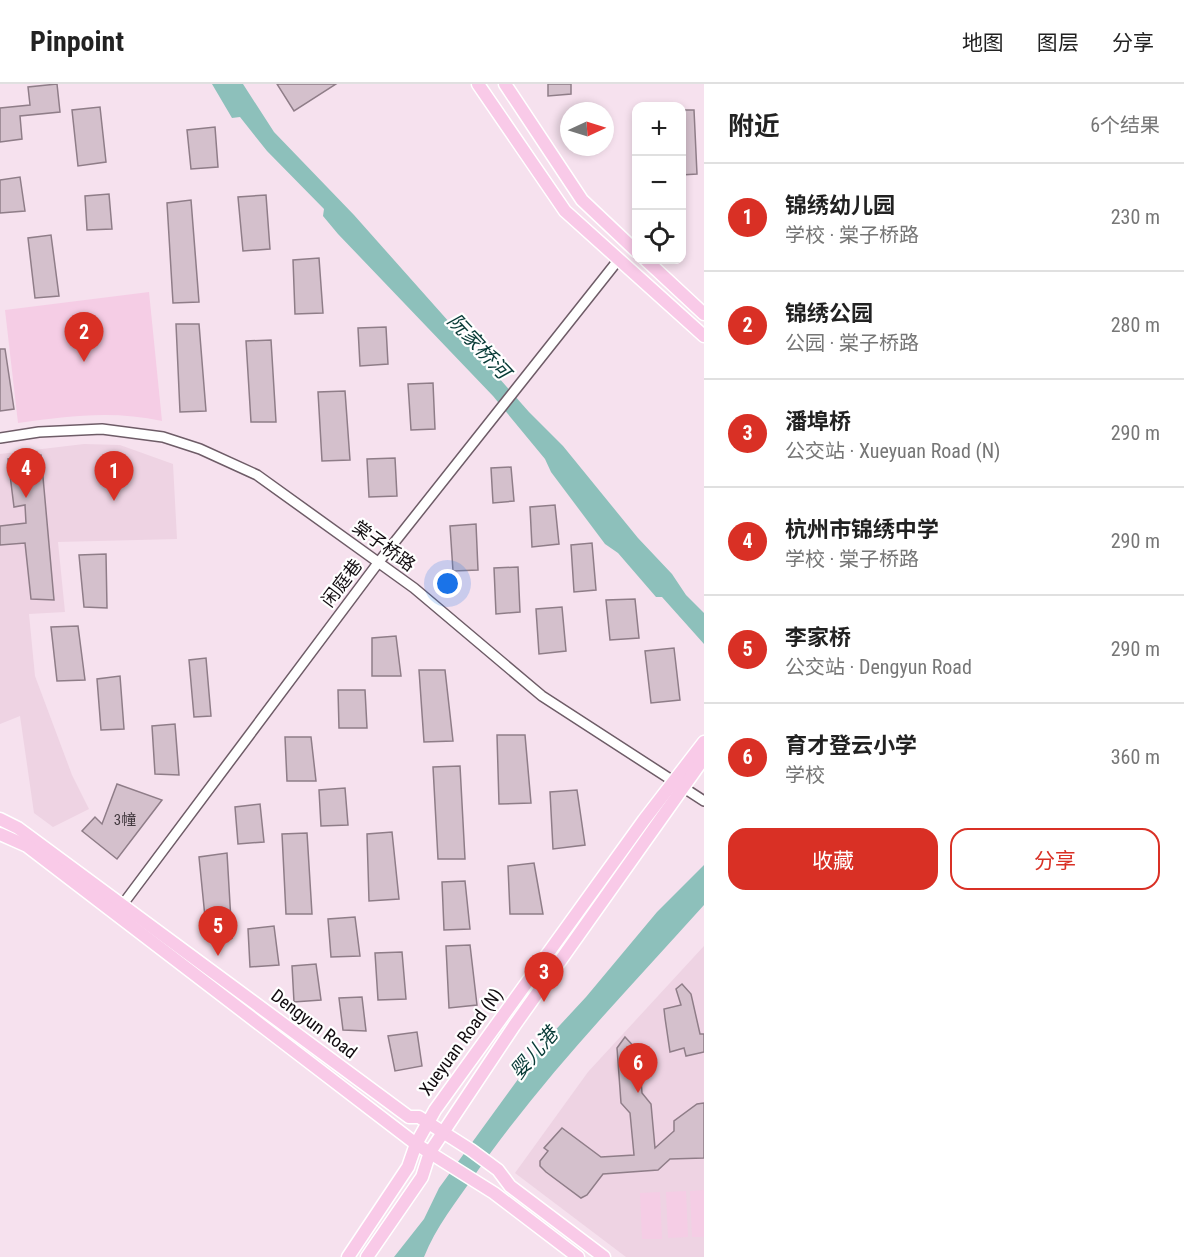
<!DOCTYPE html>
<html lang="zh">
<meta charset="utf-8">
<style>
body{margin:0;font-family:"Roboto Condensed","Noto Sans SC",sans-serif;background:#f6f6f6;color:#222}
.controls{position:absolute;right:18px;top:18px;display:grid;overflow:hidden;border-radius:12px;box-shadow:0 3px 9px #0003}
.controls button{width:54px;height:54px;display:grid;place-items:center;padding:0;border:0;border-bottom:2px solid #e0e0e0;background:#fff;color:#222;font:30px sans-serif}
.compass{position:absolute;left:560px;top:18px;width:54px;height:54px;border-radius:50%;background:#fff;box-shadow:0 3px 9px #0003;rotate:86deg}
.you{position:absolute;left:448px;top:500px;width:21px;height:21px;margin:-15px;border:4px solid #fff;border-radius:50%;background:#1a73e8;box-shadow:0 0 0 9px #1a73e833}
.badge{display:grid;place-items:center;width:39px;height:39px;border-radius:50%;background:#d93025;color:#fff;font-size:20px;font-weight:700}
.pin{position:absolute;translate:-50% -50px;filter:drop-shadow(0 2px 3px #0008)}
.pin::after{content:'';position:absolute;top:32px;width:21px;height:18px;background:inherit;clip-path:polygon(0 0,100% 0,50% 100%)}
.list{margin:0;padding:0;list-style:none}
h2{display:flex;justify-content:space-between;align-items:center;height:78px;margin:0;padding:0 24px;font-size:26px}
h2 small{font-size:20px;font-weight:400;color:#767676}
.list li{display:grid;grid-template-columns:39px 1fr auto;gap:18px;align-items:center;box-sizing:border-box;height:108px;padding:0 24px;border-top:2px solid #e0e0e0}
.list b{display:block;font-size:22px;white-space:nowrap}
.list p{margin:0;font-size:20px;white-space:nowrap;color:#767676}
.list em{font-size:20px;font-style:normal;color:#767676}
.actions{display:flex;gap:12px;padding:18px 24px}
.actions a{flex:1;padding:14px 0;border:2px solid #d93025;border-radius:18px;text-align:center;font-size:21px;color:#d93025}
.actions .main{background:#d93025;color:#fff}
.icon{flex:none;width:33px;height:33px;fill:none;stroke:currentColor;stroke-width:2;stroke-linecap:round;stroke-linejoin:round}
.map{position:relative;flex:none;width:704px;height:1173px;overflow:hidden}
header{display:flex;align-items:center;gap:36px;box-sizing:border-box;height:84px;padding:0 30px;background:#fff;border-bottom:2px solid #e0e0e0}
header strong{font-size:28px}
nav{display:flex;gap:33px;margin-inline-start:auto;font-size:21px}
main{display:flex}
aside{flex:1;background:#fff}
.map>svg:first-child{display:block}
.built{fill:#eed3e3}
.green{fill:#f5cde5}
.water{fill:#8dc0bb}
.building{fill:#d4c0cc;stroke:#8f7d88;stroke-width:1.5}
.lines{fill:none;stroke-linecap:round;stroke-linejoin:round}
.minor-casing{stroke:#6e5c67;stroke-width:12}
.major-casing{stroke:#fff;stroke-width:15}
.minor{stroke:#fff;stroke-width:9}
.major{stroke:#f9cae8;stroke-width:12}
.labels{text-anchor:middle;stroke-width:4.5;stroke-linejoin:round;paint-order:stroke}
.number-label{font-size:15px;fill:#42393f}
.street-label{font-size:18px;fill:#120c10;stroke:#fff}
.water-label{font-size:20px;font-style:italic;fill:#073a36;stroke:#fff}
</style>
<header>
<strong>Pinpoint</strong>
<nav><a>地图</a><a>图层</a><a>分享</a></nav>
</header>
<main>
<div class="map">
<svg width="704" height="1173" viewBox="0 0 704 1173">
<rect width="100%" height="100%" fill="#f6e1ee"/>
<g class="built">
<polygon points="84,360 120,361 173,380 177,455 58,458 65,528 29,530 35,592 72,691 89,725 53,743 34,729 20,632 0,640 0,370"/>
<polygon points="704,862 704,1173 626,1173 515,1089 588,988"/>
</g>
<g class="green">
<path d="M 149,208 L 162,337 C 113,326 67,332 18,339 L 5,226 Z"/>
<polygon points="704,1106 704,1153 692,1153 690,1107"/>
<polygon points="686,1107 688,1153 668,1154 666,1108"/>
<polygon points="660,1108 662,1155 642,1155 640,1109"/>
</g>
<g class="water">
<polygon points="212,0 243,0 274,48 354,131 529,328 563,362 638,454 672,490 686,511 704,529 704,560 662,513 656,513 618,469 605,460 551,388 545,375 493,312 338,150 323,132 324,125 267,67 240,33 232,34"/>
<path d="M 704,781 L 704,821 C 625,909 542,994 474,1092 C 456,1118 436,1143 424,1173 L 394,1173 L 424,1135 L 439,1104 L 548,954 L 586,913 L 657,828 Z"/>
</g>
<g class="building">
<polygon points="57,0 60,28 20,32 22,55 0,58 0,24 30,21 28,3"/>
<polygon points="277,0 336,0 294,27"/>
<polygon points="548,0 571,0 571,10 548,12"/>
<polygon points="100,23 106,78 78,82 72,26"/>
<polygon points="681,26 694,26 697,90 681,91"/>
<polygon points="215,43 218,83 191,85 187,46"/>
<polygon points="20,93 25,127 0,129 0,96"/>
<polygon points="109,110 112,145 87,146 85,112"/>
<polygon points="266,111 270,165 243,167 238,113"/>
<polygon points="191,116 199,218 173,219 167,119"/>
<polygon points="51,151 59,212 35,214 28,154"/>
<polygon points="319,174 323,229 295,230 293,176"/>
<polygon points="176,240 199,240 206,327 180,328"/>
<polygon points="386,243 388,280 360,282 358,244"/>
<polygon points="271,256 276,338 251,338 246,257"/>
<polygon points="0,265 5,265 14,325 0,327"/>
<polygon points="433,299 435,345 411,346 408,300"/>
<polygon points="345,307 350,376 322,377 318,308"/>
<polygon points="41,371 54,516 31,515 25,459 0,461 0,442 26,439 25,421 14,423 8,375"/>
<polygon points="395,374 397,412 369,413 367,375"/>
<polygon points="511,383 514,417 493,419 491,384"/>
<polygon points="555,421 559,460 532,463 530,423"/>
<polygon points="476,440 478,486 453,487 450,442"/>
<polygon points="592,459 596,506 574,508 571,461"/>
<polygon points="106,470 107,524 84,523 79,471"/>
<polygon points="518,483 520,528 496,530 494,484"/>
<polygon points="635,515 639,554 610,556 606,516"/>
<polygon points="562,523 566,567 539,570 536,525"/>
<polygon points="78,542 85,596 57,597 51,543"/>
<polygon points="396,552 401,592 372,592 372,554"/>
<polygon points="674,564 680,616 651,619 645,567"/>
<polygon points="206,574 211,632 194,633 189,576"/>
<polygon points="419,586 445,586 453,657 424,658"/>
<polygon points="120,592 124,645 101,646 97,595"/>
<polygon points="338,606 365,606 367,644 339,644"/>
<polygon points="175,640 179,691 155,690 152,642"/>
<polygon points="497,651 525,651 531,719 499,720"/>
<polygon points="285,653 311,653 316,697 287,697"/>
<polygon points="460,682 465,775 438,775 433,683"/>
<polygon points="117,700 162,716 117,775 82,747 95,733 102,740"/>
<polygon points="345,704 348,741 321,742 319,706"/>
<polygon points="577,706 585,761 553,765 550,708"/>
<polygon points="260,720 264,758 238,760 235,723"/>
<polygon points="392,748 399,815 369,817 367,750"/>
<polygon points="307,749 312,830 286,830 282,750"/>
<polygon points="227,769 232,854 207,853 199,773"/>
<polygon points="534,779 543,830 510,830 508,782"/>
<polygon points="465,797 470,845 444,846 442,798"/>
<polygon points="355,833 360,872 331,873 328,835"/>
<polygon points="274,842 279,881 250,883 248,845"/>
<polygon points="470,861 477,921 449,924 446,862"/>
<polygon points="402,868 406,915 378,916 375,869"/>
<polygon points="316,880 321,916 294,918 292,882"/>
<polygon points="682,900 691,910 700,950 704,950 704,968 686,972 684,964 670,968 665,934 664,925 681,921 676,905"/>
<polygon points="362,913 366,947 343,946 339,914"/>
<polygon points="417,948 422,982 395,987 388,952"/>
<polygon points="625,953 639,968 642,1009 651,1020 655,1064 674,1047 674,1037 697,1020 704,1019 704,1074 670,1075 658,1086 603,1090 587,1111 581,1114 546,1088 540,1082 540,1077 548,1067 544,1064 562,1044 601,1073 634,1071 630,1029 621,1019 617,964"/>
</g>
<g class="lines">
<g class="minor-casing">
<g id="minor">
<polyline points="0,354 39,348 102,345 163,353 200,365 257,391 414,504 542,612 704,717"/>
<polyline points="123,820 378,479 619,175"/>
</g>
</g>
<g class="major-casing">
<g id="major">
<polyline points="478,0 565,127 704,252"/>
<polyline points="505,0 582,116 636,167"/>
<polyline points="646,176 704,230"/>
<polyline points="0,735 18,744 409,1033 419,1033 471,1066 498,1086 510,1102 604,1173"/>
<polyline points="0,750 27,762 416,1060 494,1109 578,1173"/>
<polyline points="348,1173 408,1083 416,1060 435,1026 644,736 704,658"/>
<polyline points="367,1173 422,1093 430,1068 514,942 704,674"/>
</g>
</g>
<use href="#minor" class="minor"/>
<use href="#major" class="major"/>
</g>
<g class="labels">
<g class="number-label">
<text x="125" y="741">3幢</text>
</g>
<g class="street-label">
<text transform="translate(384 462) rotate(36)" y="6">棠子桥路</text>
<text transform="translate(342 499) rotate(-53)" y="6">闲庭巷</text>
<text transform="translate(314 940) rotate(37)" y="6">Dengyun Road</text>
<text transform="translate(461 958) rotate(-54)" y="6">Xueyuan Road (N)</text>
</g>
<g class="water-label">
<text transform="translate(479 262) rotate(47)" y="7">阮家桥河</text>
<text transform="translate(534 969) rotate(-49)" y="7">婴儿港</text>
</g>
</g>
</svg>
<div class="controls">
<button>+</button>
<button>−</button>
<button><svg class="icon" aria-label="locate" viewBox="0 0 24 24"><circle cx="12" cy="12" r="6"/><path d="M12 2v4M12 18v4M2 12h4M18 12h4"/></svg></button>
</div>
<svg class="compass" viewBox="-18 -18 36 36"><path d="M0-13l5 13h-10z" fill="#e53935"/><path d="M0 13l5-13h-10z" fill="#767676"/></svg>
<div class="you"></div>
<div class="pin badge" style="left:114px;top:417px">1</div>
<div class="pin badge" style="left:84px;top:278px">2</div>
<div class="pin badge" style="left:544px;top:918px">3</div>
<div class="pin badge" style="left:26px;top:414px">4</div>
<div class="pin badge" style="left:218px;top:872px">5</div>
<div class="pin badge" style="left:638px;top:1009px">6</div>
</div>
<aside>
<h2>附近<small>6个结果</small></h2>
<ul class="list">
<li><span class="badge">1</span><div><b>锦绣幼儿园</b><p>学校 · 棠子桥路</p></div><em>230 m</em></li>
<li><span class="badge">2</span><div><b>锦绣公园</b><p>公园 · 棠子桥路</p></div><em>280 m</em></li>
<li><span class="badge">3</span><div><b>潘埠桥</b><p>公交站 · Xueyuan Road (N)</p></div><em>290 m</em></li>
<li><span class="badge">4</span><div><b>杭州市锦绣中学</b><p>学校 · 棠子桥路</p></div><em>290 m</em></li>
<li><span class="badge">5</span><div><b>李家桥</b><p>公交站 · Dengyun Road</p></div><em>290 m</em></li>
<li><span class="badge">6</span><div><b>育才登云小学</b><p>学校</p></div><em>360 m</em></li>
</ul>
<div class="actions"><a class="main">收藏</a><a>分享</a></div>
</aside>
</main>
